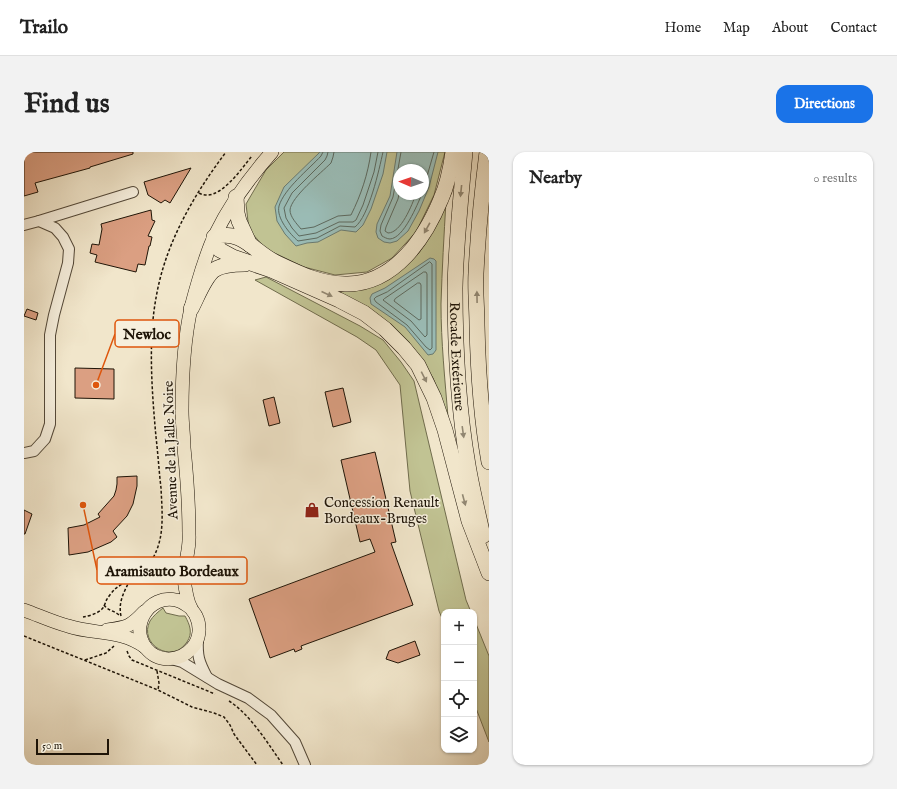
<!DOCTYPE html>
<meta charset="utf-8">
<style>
body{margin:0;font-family:"IM FELL English",serif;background:#f2f2f2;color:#222}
.controls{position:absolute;right:12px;bottom:12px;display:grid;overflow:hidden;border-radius:8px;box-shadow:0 1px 3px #0004}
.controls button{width:36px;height:36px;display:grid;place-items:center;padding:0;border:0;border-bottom:1px solid #e0e0e0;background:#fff;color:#222;font:20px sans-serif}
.compass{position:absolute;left:369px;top:12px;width:36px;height:36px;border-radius:50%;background:#fff;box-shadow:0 1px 3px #0004;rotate:272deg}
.scale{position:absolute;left:12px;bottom:10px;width:73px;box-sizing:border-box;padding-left:4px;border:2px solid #1e1407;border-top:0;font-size:11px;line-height:14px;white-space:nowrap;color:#1e1407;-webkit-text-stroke:3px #f6efdd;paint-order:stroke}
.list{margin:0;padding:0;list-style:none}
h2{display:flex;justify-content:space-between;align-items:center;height:52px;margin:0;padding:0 16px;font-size:17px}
h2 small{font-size:13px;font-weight:400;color:#767676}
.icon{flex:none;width:22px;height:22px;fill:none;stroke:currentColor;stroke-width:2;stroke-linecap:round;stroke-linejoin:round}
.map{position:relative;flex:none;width:465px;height:613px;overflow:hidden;border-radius:12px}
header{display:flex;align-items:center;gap:24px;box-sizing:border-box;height:56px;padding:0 20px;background:#fff;border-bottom:1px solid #e0e0e0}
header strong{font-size:19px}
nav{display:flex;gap:22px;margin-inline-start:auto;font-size:14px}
.intro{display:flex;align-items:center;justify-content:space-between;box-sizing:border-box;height:96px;padding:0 24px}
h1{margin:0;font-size:28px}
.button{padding:10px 18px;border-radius:12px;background:#1a73e8;color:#fff;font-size:14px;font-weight:700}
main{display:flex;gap:24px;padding:0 24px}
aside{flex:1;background:#fff;border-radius:12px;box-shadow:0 1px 3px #0004}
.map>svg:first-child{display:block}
.green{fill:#c1c393;stroke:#706c4d;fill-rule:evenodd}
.water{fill:#9bbfba;stroke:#697b72;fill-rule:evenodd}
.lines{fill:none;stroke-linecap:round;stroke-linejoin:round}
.shore{stroke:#5c6a60;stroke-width:1}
.building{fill:#db9f82;stroke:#1e1407}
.minor-casing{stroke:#534838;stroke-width:12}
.major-casing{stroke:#1e1407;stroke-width:14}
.highway-casing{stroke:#1e1407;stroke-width:16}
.path{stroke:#1e1407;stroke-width:1.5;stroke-dasharray:3 2;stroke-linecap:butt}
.minor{stroke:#f6efdd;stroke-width:10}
.major{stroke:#f1e6cb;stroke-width:13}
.highway{stroke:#f1e6cb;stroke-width:15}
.oneway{fill:#928873}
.labels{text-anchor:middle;stroke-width:3;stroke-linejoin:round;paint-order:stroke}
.street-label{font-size:14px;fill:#1e1407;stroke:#f6efdd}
.poi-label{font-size:14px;fill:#1e1407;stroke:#f6efdd;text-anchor:start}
.leader{fill:none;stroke:#de560c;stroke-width:1.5}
.callout-dot{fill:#de560c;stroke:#f6efdd;stroke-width:1.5}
.callout{fill:#f6efdd;stroke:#de560c;stroke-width:1.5}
.callout-label{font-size:15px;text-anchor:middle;font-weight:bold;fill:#1e1407}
</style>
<header>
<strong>Trailo</strong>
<nav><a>Home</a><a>Map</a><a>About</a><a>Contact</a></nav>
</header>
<div class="intro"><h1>Find us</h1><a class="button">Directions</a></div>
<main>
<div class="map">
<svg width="465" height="613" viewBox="0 0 465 613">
<rect width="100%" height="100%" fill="#f1e6cb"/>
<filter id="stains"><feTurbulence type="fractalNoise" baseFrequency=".005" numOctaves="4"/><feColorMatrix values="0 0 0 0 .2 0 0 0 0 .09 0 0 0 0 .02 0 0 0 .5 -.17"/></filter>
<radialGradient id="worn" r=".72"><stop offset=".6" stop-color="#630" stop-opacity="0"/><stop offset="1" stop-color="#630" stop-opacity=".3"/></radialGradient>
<g class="green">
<path d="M 260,0 L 421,0 L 410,43 L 392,80 L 368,106 L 343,120 L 311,123 L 280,115 L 242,97 L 225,78 L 222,52 L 242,18 ZM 375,18 L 399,18 L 399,42 L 375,42 Z"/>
<path d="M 422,49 C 420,83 418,118 417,152 C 417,190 421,228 424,265 L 409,226 L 393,201 L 305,137 L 331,139 L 354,132 L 374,120 L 395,101 L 408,79 Z"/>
<polygon points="242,125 336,174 359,188 377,210 390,229 442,448 447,460 420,460 420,471 415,459 386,339 376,233 352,198 333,185 231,128"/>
<path d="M 139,456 L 142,461 L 155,464 L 161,464 C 166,473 169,481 163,490 C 148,513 114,492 126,469 C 129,464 134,460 139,456 Z"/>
<polygon points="450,467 465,504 465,590 450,551"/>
</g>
<g class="water">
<polygon points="296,0 363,0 359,22 347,57 339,73 332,80 317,78 294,90 283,91 272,94 261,82 253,69 251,55 260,35"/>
<path d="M 373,0 L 414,0 L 405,35 L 395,59 L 384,79 L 373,89 L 366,91 L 360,90 L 354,86 L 352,80 L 353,72 L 366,44 ZM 375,18 L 399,18 L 399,42 L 375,42 Z"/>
<polygon points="406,106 410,107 412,109 412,198 409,202 404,203 381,175 347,152 346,146 348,142 361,136"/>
</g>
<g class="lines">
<g class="shore">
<path d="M 299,0 L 297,4 C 285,17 260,37 255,54 C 252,66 266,82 274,89 L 293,86 L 316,74 L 331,75 C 345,64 355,18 359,0"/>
<polyline points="304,0 303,4 301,8 268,41 260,56 262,66 268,76 275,84 292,81 315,70 329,70 332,68 339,53 350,20 354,0"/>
<path d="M 310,0 L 309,5 L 307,11 C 297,21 267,45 266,58 C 266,65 273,72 277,77 L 290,75 L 314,64 L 327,63 C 337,43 344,22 347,0"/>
<path d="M 377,0 L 369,45 L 357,73 L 356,79 L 358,84 C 360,85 363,87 366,87 C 380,86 393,53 398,42"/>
<polyline points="399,38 410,0"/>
<path d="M 375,42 L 374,47 L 362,75 L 361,79 L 364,81 C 377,81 388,53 392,42"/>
<polygon points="406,110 408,112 408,196 406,198 402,195 383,173 352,150 350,147 352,145 363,140"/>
<polygon points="400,120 402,120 403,122 403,183 401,185 387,169 359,148 360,147"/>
<polygon points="394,131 396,131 397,133 397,167 395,168 370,149 371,147"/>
</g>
</g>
<g class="building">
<polygon points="0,0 109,0 109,2 66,15 66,16 11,31 14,40 0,44"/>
<polygon points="167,16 146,51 141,48 137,51 124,43 120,30"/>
<polygon points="127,58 128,68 131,69 124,84 128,85 126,94 125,94 121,113 114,112 112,120 71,110 73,103 66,101 68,92 75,93 78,77 77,72"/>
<polygon points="3,157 14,161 12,168 0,164"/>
<polygon points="51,216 90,217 90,247 51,246"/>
<polygon points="319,236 327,270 309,275 301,240"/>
<polygon points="250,245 256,271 245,274 239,248"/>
<polygon points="351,300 372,390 367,391 389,453 277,494 278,497 271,500 270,497 246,506 225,447 351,400 346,387 336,390 317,308"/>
<polygon points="113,324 113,334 109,352 103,364 89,379 93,385 87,390 64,400 45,403 44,376 60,373 76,365 74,362 90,344 92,338 93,332 93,325"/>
<polygon points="0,358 8,362 1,382 0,382"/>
<polygon points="391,489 396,503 374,511 362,507 365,499"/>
</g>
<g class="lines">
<g class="minor-casing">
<g id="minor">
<polyline points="15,69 109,40"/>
<polyline points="0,73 15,69 31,76 39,85 45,97 44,111 30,163 26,183 26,272 21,287 10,299 0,301"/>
<path d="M 174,487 C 173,504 175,510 183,525"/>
<polyline points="147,507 158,510 194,532 224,546 247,563 271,590 281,613"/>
</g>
</g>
<g class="major-casing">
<g id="major">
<path d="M 167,456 C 162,453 158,449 152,448 C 125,442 105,474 122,496 C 134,511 156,510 168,496 C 176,488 177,474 172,464 C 171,461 168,459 167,456 C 163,449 161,435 160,427 C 160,412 166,398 165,383 C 165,354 163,325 160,296 C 160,284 158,272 158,259 C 158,227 160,188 167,156 C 170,143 174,130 178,117 C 182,106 185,94 191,83 C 206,52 225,26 248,0"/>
<path d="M 0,458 C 14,463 29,470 44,474 C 71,483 96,477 121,495"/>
<path d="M 83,478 C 103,475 106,475 120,460"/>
</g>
</g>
<g class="highway-casing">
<g id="highway">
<path d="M 429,0 C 427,14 423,34 417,47 C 401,86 371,131 324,132 C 298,133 274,121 251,110 C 229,99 218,77 190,85 L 194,95 L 196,98 L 209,105 L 247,118 L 315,148 L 340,161 L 361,177 L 380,196 L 394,213 L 410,246 L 421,278 L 445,369 L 465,421"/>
<path id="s1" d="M 441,0 C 437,45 432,90 431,136 C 431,195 434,255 444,313 C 448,337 454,361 459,384"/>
<path d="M 463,0 C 458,40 454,81 452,121 C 451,139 453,156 453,173 C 454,219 457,265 465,310"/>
<polyline points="212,45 213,61 215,69 226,93"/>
<path d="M 167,157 C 173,146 180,126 190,118 C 199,112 212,112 221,112"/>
</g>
</g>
<g class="path">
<path d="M 175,41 C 194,52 217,17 228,4"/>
<path d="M 80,453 C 84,459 92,459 96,464"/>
<path d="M 97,464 C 94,450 100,440 106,428"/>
<path d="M 59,465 C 65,464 73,462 78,457 C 80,455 81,452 82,449 C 84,445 88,440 91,437 C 104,427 122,420 130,404 C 141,383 138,359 137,336 C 135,319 134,302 132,285 C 128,241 124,189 132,146 C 141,92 169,44 202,0"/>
<polyline points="0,484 134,538 168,555 190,561 200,565 206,573 210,582 233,613"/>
<polyline points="103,499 105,504 108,508 191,542"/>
<polyline points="61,508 82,501 90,494"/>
<polyline points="133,519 135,531 134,538"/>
<path d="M 205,549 C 226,562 245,593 259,613"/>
</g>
<use href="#minor" class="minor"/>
<use href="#major" class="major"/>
<use href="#highway" class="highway"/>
</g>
<defs><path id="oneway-solid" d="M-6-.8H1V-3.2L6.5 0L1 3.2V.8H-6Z"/></defs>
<g class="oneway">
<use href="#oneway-solid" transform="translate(437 39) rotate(96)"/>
<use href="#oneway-solid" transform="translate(403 76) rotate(119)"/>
<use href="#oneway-solid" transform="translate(303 142) rotate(24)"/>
<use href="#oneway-solid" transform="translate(453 145) rotate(-91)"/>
<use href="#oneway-solid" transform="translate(400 225) rotate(63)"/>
<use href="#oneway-solid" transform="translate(439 280) rotate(82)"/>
<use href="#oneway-solid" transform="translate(440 348) rotate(75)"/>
</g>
<defs>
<g id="shop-bare" transform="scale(1.2)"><path d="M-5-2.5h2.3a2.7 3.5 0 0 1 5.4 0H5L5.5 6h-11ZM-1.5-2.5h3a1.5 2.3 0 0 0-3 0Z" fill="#8f2418" stroke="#f6efdd" stroke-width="2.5" paint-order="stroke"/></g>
</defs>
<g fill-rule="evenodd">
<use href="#shop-bare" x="288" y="358"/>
</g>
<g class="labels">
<g class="street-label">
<text dy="5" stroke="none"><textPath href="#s1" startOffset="205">Rocade Extérieure</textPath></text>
<text transform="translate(146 298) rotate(-92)" y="5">Avenue de la Jalle Noire</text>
</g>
<g class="poi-label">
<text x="300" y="355">Concession Renault<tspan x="300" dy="16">Bordeaux-Bruges</tspan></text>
</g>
</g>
<path class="leader" d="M72 233L91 182M59 353L73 418"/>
<g class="callout-dot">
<circle cx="72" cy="233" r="4"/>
<circle cx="59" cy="353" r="4"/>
</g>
<g class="callout">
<rect x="91" y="168" width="64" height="27" rx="4"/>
<rect x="73" y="405" width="150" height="27" rx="4"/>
</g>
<g class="callout-label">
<text x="123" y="187">Newloc</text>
<text x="148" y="424">Aramisauto Bordeaux</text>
</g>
<rect width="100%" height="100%" filter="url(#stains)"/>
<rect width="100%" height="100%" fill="url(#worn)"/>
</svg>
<div class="controls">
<button>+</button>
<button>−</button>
<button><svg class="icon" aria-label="locate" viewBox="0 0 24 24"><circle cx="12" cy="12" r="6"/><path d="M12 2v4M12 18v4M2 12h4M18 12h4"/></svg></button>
<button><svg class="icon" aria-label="layers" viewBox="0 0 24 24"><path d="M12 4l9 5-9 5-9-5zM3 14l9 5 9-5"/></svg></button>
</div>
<svg class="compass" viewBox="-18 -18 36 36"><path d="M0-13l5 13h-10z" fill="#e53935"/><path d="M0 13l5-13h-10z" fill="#767676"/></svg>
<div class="scale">50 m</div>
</div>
<aside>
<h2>Nearby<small>0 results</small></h2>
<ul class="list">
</ul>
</aside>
</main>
